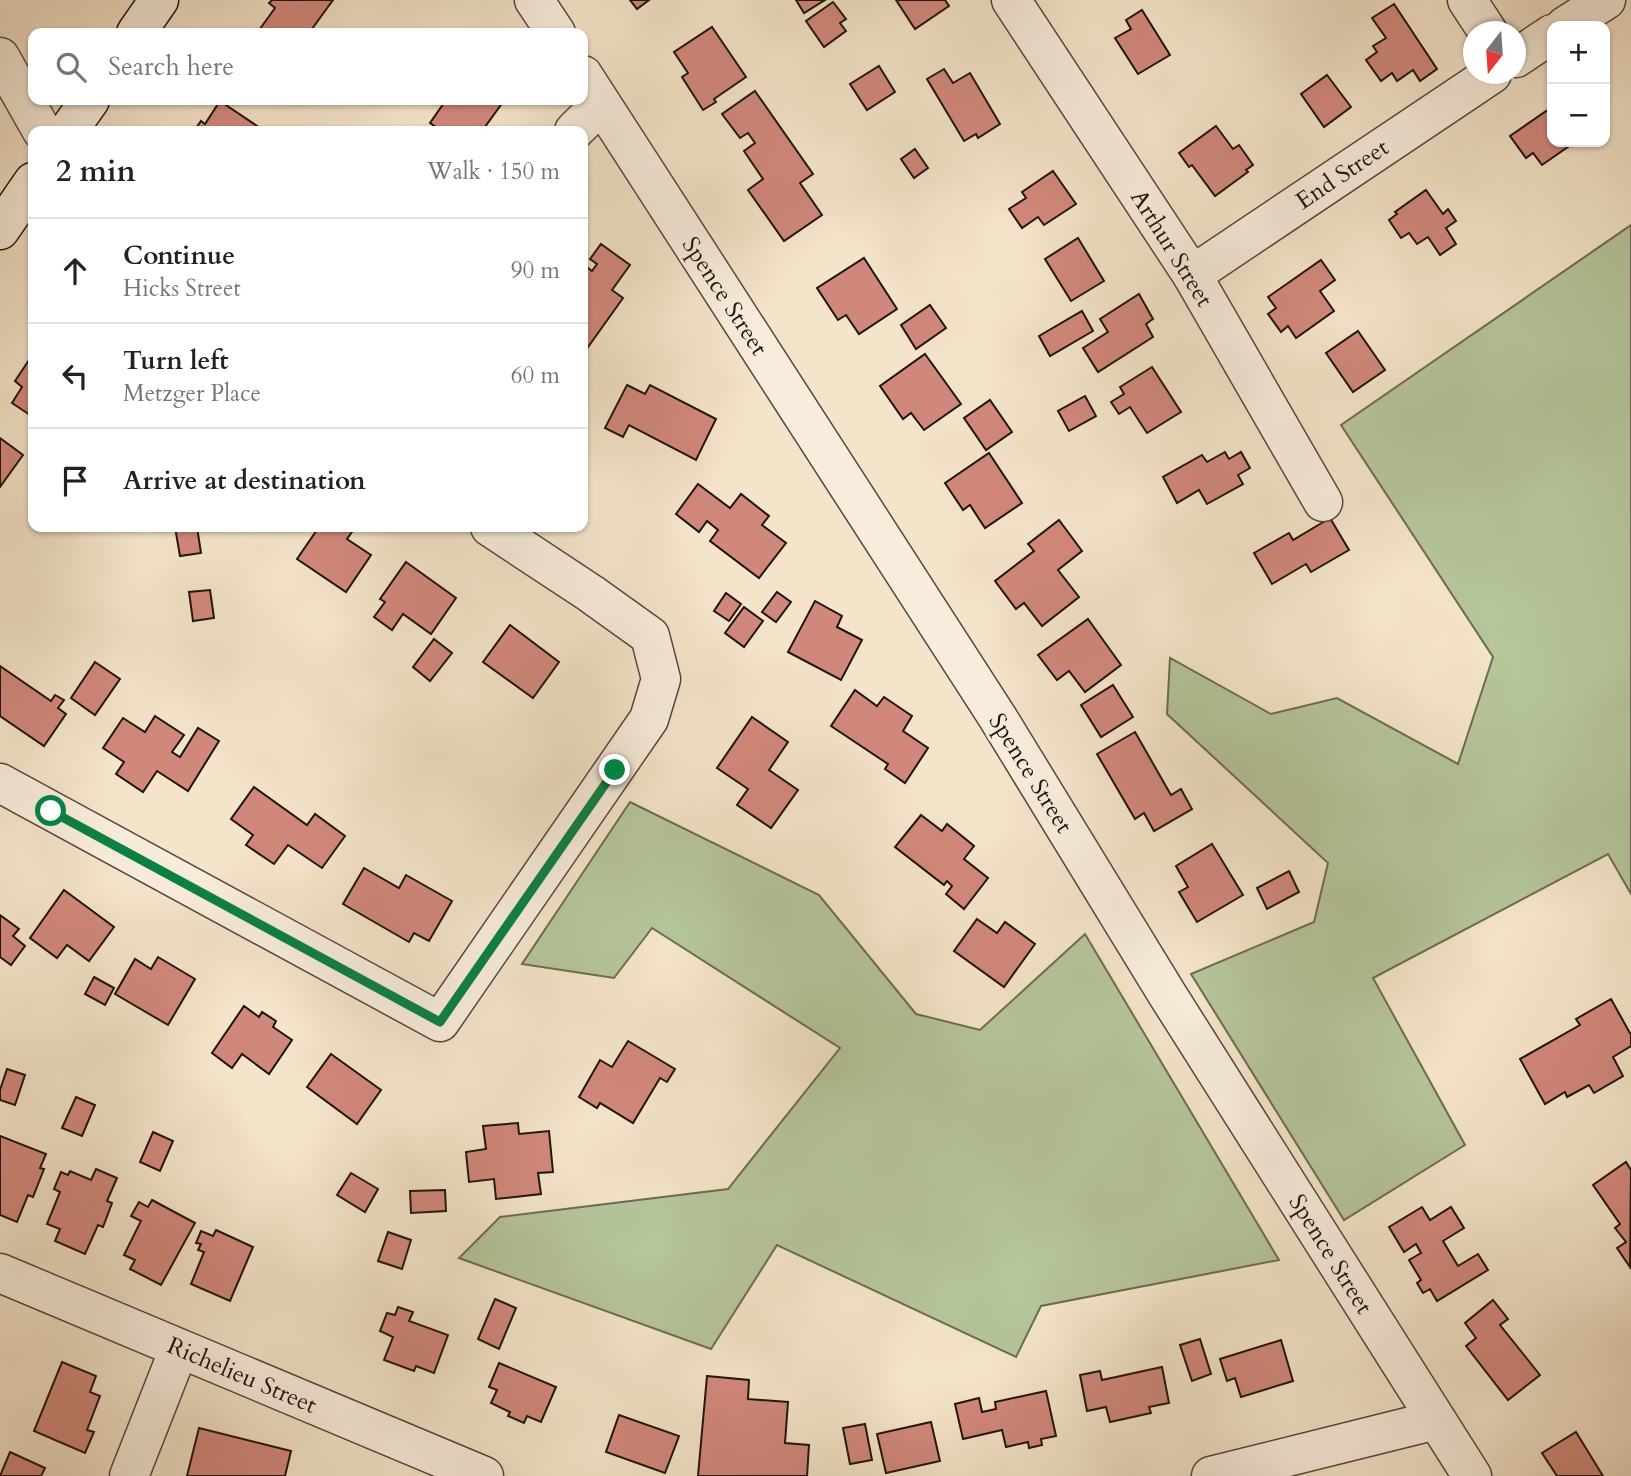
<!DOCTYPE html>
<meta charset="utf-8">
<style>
body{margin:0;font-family:Cardo,serif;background:#f2f2f2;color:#222}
.controls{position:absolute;right:21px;top:21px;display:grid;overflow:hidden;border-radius:14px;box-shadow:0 2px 5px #0004}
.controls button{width:63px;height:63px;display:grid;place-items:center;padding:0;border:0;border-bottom:2px solid #e0e0e0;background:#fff;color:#222;font:35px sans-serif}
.compass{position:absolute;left:1463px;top:21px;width:63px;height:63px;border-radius:50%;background:#fff;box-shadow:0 2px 5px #0004;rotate:197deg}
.stop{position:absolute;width:21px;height:21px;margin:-16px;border:5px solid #0b8043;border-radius:50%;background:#fff}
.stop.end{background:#0b8043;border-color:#fff;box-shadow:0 2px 7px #0008}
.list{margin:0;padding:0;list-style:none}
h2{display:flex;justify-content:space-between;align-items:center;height:91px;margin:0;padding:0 28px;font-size:30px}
h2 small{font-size:23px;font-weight:400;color:#767676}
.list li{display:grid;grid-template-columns:46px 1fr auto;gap:21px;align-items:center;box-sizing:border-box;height:105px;padding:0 28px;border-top:2px solid #e0e0e0}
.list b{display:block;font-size:26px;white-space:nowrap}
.list p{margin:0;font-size:23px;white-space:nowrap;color:#767676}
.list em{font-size:23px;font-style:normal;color:#767676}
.icon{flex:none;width:38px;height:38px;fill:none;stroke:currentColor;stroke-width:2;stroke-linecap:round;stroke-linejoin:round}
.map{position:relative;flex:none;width:1631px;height:1476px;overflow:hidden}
.search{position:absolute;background:#fff;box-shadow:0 2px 5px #0004;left:28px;top:28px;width:560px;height:77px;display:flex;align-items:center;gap:18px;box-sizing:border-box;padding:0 24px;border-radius:14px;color:#767676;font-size:26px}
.panel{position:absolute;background:#fff;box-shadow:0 2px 5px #0004;left:28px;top:126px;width:560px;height:406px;border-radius:14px}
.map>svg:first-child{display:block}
.green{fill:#b6c59b;stroke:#6b6c54;stroke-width:2}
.building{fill:#d1887c;stroke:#20130e;stroke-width:2}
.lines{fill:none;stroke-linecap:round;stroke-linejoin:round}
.street-casing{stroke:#55473d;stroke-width:41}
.secondary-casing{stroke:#20130e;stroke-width:41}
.street{stroke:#f8eddd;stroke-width:38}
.secondary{stroke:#f8eddd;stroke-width:38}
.route{stroke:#0b8043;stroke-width:9}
.labels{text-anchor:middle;stroke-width:6;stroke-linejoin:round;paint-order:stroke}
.street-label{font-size:24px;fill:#20130e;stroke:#f8eddd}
</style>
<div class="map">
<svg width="1631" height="1476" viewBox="0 0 1631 1476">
<rect width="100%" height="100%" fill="#f4e4ca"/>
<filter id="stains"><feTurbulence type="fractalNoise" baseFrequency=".00286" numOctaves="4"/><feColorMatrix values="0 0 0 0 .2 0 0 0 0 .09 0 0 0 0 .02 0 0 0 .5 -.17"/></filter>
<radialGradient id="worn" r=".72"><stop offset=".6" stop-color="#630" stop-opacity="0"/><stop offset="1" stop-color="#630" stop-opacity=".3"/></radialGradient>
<g class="green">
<polygon points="1631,225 1631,894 1608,854 1373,978 1465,1145 1344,1220 1191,974 1314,922 1328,863 1167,714 1170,658 1271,714 1337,698 1458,764 1493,657 1341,425"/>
<polygon points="630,802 819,895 916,1014 980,1030 1085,934 1279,1260 1041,1306 1016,1357 777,1245 711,1349 459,1258 500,1217 728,1189 840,1048 652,928 614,978 522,964"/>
</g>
<g class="building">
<polygon points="272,0 333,0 309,33 257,33 275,8 269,3"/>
<polygon points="630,0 649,0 637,9"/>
<polygon points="796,0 825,0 804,13"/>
<polygon points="896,0 945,0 949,6 915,29"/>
<polygon points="833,2 846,19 840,23 846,31 824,47 806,21"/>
<polygon points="1394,4 1437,69 1420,81 1413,70 1397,81 1392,73 1381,81 1366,60 1377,52 1373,46 1386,38 1372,18"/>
<polygon points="1142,10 1170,55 1138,74 1115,38 1131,29 1126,20"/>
<polygon points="712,27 746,77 714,99 716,102 703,110 682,77 688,73 674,52"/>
<polygon points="879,66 895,92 867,110 850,84"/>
<polygon points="944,69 953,83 970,73 1000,124 978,138 976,134 964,141 927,79"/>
<polygon points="1327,75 1351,107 1324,127 1301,94"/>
<polygon points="755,91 813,174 800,183 822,215 784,241 748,190 763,179 744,151 755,143 748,133 740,138 722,114"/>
<polygon points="446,100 500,100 503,102 482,131 442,131 430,123"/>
<polygon points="220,101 257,126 254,131 194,131 201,121 205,124"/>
<polygon points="1552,107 1552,142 1575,142 1542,165 1533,153 1526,158 1510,136"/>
<polygon points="1216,126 1233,149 1239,145 1253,165 1246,170 1248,172 1215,196 1192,165 1189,167 1179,153"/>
<polygon points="915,149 928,168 914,178 901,159"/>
<polygon points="1053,171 1076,204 1044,225 1038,217 1022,228 1009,209 1026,198 1022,192"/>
<polygon points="1426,190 1443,214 1448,209 1456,221 1446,228 1456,244 1440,255 1428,237 1417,244 1409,233 1401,238 1389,220 1397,214 1395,212"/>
<polygon points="1078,238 1104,281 1071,301 1045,259"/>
<polygon points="601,244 630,265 612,290 623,298 588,347 583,343 583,264 592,271 597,264 590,259"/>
<polygon points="864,258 897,309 859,334 846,315 838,320 817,288"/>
<polygon points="1321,260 1335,280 1320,291 1334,311 1296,338 1288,326 1281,332 1268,314 1276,308 1268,297"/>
<polygon points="1139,294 1153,319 1146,324 1153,337 1098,372 1083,348 1108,332 1100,319"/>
<polygon points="930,305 946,328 916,349 901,325"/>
<polygon points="1082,311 1093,331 1050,356 1039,336"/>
<polygon points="1358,331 1385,370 1353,392 1326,353"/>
<polygon points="33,354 33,417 12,403 22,387 15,381"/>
<polygon points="925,354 961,404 924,430 911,413 903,419 880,386"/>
<polygon points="1152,367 1181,412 1147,433 1130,407 1119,414 1111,402 1124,394 1120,387"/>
<polygon points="627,385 645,394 650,385 716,419 696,460 629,425 623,437 605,428"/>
<polygon points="1085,396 1096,416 1069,431 1058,411"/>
<polygon points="990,400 1012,432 986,450 964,418"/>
<polygon points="0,438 23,455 0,487"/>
<polygon points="1225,452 1229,459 1241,452 1250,468 1238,475 1243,484 1207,504 1199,490 1177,503 1163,477 1202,455 1207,462"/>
<polygon points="989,453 1022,503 985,528 970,505 963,510 945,483"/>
<polygon points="698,484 730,508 741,494 769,516 762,525 786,543 759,578 710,541 718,530 707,521 699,532 676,514"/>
<polygon points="1330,518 1349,550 1311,572 1306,564 1272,584 1254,553 1289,533 1293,540"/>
<polygon points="1059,520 1082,551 1058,570 1079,597 1042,626 1024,603 1016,609 995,581 1034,551 1028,544"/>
<polygon points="175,527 197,527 201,553 180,556"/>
<polygon points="319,527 351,527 354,529 347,539 371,555 346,592 297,559"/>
<polygon points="406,562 456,598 431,634 403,614 392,630 374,617 385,602 380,599"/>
<polygon points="210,590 214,618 193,621 189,592"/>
<polygon points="777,592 791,602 776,622 762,612"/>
<polygon points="726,593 741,604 729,621 714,611"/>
<polygon points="815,601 842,616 837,627 862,640 841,680 788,652"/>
<polygon points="744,607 763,621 744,647 725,633"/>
<polygon points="1088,619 1121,665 1085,692 1069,671 1057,680 1038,655"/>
<polygon points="510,625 559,662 533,698 483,662"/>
<polygon points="434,639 452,653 430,681 413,667"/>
<polygon points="95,662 120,679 95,715 71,698"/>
<polygon points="0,666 51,701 55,695 64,700 58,708 66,714 44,746 0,716"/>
<polygon points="1113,685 1133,717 1101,737 1081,705"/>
<polygon points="855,690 877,706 884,697 912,716 903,731 928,748 905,783 885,769 888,764 831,726"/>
<polygon points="155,716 184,735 172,752 180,757 198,728 219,741 188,791 157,771 143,792 116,774 124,762 103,748 123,718 145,732"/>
<polygon points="752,717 788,742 769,770 798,790 771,828 737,805 748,789 717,768"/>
<polygon points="1135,732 1171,795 1181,789 1192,809 1154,831 1144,813 1135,819 1097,754"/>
<polygon points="254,787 307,825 315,814 345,836 322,868 288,845 274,864 246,845 253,835 231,819"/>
<polygon points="921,815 942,831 947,824 974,846 964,859 988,878 964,909 946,894 952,886 947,881 944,885 895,847"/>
<polygon points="1212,844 1243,895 1197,922 1179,892 1188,887 1176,866"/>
<polygon points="364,868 399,888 406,875 452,901 429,941 414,933 409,942 343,904"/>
<polygon points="1289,871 1299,892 1267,909 1257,888"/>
<polygon points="64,890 114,927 89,961 67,945 57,958 30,938"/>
<polygon points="0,915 19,929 13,936 25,946 11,965 0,957"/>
<polygon points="977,919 997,933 1005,922 1035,944 1004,987 954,951"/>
<polygon points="158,957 195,979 168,1025 115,994 135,959 151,969"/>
<polygon points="94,977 114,988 105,1005 85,994"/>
<polygon points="1611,999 1631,1035 1631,1046 1613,1057 1623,1076 1594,1093 1589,1085 1567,1097 1565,1092 1545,1104 1520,1059 1580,1025 1576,1019"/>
<polygon points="244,1006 259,1017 262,1012 276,1021 273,1027 292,1040 269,1074 242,1054 232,1068 212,1053"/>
<polygon points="628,1041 675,1069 667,1082 660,1078 633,1123 600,1103 597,1108 579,1097 600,1060 612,1067"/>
<polygon points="331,1054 381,1090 357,1124 307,1087"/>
<polygon points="7,1069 25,1075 15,1105 0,1100 0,1090"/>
<polygon points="76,1097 95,1105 82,1136 62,1128"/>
<polygon points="518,1123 519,1134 549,1131 553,1172 538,1173 541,1194 496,1199 494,1179 469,1182 466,1152 486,1149 483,1126"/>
<polygon points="153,1132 173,1141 160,1171 140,1162"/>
<polygon points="0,1136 46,1154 40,1168 44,1169 33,1197 28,1195 17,1222 0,1215"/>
<polygon points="1626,1162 1631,1170 1630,1267 1617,1248 1626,1242 1615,1228 1620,1224 1593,1185"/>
<polygon points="96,1169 117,1178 107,1201 112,1203 103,1227 98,1225 85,1254 55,1241 60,1229 47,1224 60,1192 54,1189 61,1172 68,1175 70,1171 91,1180"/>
<polygon points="351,1173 378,1189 365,1212 337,1195"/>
<polygon points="445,1190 446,1211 411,1213 410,1191"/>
<polygon points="152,1200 195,1223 161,1285 130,1269 135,1260 124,1255 141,1221 131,1216 139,1202 148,1207"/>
<polygon points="1422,1207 1430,1220 1451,1207 1464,1228 1443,1241 1458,1266 1478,1254 1488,1270 1437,1301 1430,1289 1423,1293 1417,1283 1421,1280 1409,1260 1421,1253 1416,1244 1404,1252 1389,1227"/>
<polygon points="216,1230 253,1247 230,1301 191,1284 204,1252 198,1250 201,1244 196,1243 201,1231 213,1236"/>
<polygon points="388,1232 411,1240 402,1269 378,1261"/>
<polygon points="495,1299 516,1308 499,1349 478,1339"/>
<polygon points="1493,1300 1508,1319 1500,1325 1540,1375 1508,1400 1466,1346 1476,1338 1465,1323"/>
<polygon points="398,1307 413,1312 409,1321 448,1335 434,1373 416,1366 414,1371 384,1360 393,1337 380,1331 387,1313 395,1315"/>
<polygon points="1200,1339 1211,1374 1192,1381 1180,1345"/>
<polygon points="1281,1340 1293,1381 1241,1397 1235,1378 1227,1381 1220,1359"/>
<polygon points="62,1362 96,1376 90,1392 100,1396 87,1430 94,1432 85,1453 34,1431"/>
<polygon points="499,1363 556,1387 541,1422 527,1416 524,1423 508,1416 510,1412 491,1403 497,1390 489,1387"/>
<polygon points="1162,1367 1169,1403 1149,1407 1151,1413 1110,1422 1106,1407 1087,1411 1080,1375 1100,1371 1102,1380"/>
<polygon points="707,1376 749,1380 748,1399 788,1402 785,1443 809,1445 807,1476 698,1476"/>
<polygon points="1046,1391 1056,1436 1041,1439 1042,1445 1029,1448 1028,1442 1006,1447 1002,1430 963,1439 955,1404 979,1398 982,1412 996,1409 995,1402"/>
<polygon points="619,1415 679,1436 665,1473 606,1452"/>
<polygon points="931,1422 940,1461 886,1473 877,1434"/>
<polygon points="865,1424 872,1460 850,1464 843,1428"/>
<polygon points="199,1428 291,1451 285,1476 187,1476"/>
<polygon points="1576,1432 1603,1476 1557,1476 1542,1453"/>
<polygon points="10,1452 45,1468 41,1476 0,1476"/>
</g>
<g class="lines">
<g class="street-casing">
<g id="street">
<polyline points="534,0 556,33"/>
<polyline points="1011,0 1192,275 1323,502"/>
<polyline points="1467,0 1488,32"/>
<polyline points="1565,26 1606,0"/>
<polyline points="0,57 42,131"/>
<polyline points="1516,58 1552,34"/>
<polyline points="583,75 998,718 1167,994 1472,1476"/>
<polyline points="574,131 601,104"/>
<polyline points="1192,275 1492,74"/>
<polyline points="0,783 440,1022 649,719 661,679 650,636 590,593 490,527"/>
<polyline points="0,1273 484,1476"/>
<polyline points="129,1476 179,1349"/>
<polyline points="1211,1476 1436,1420"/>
</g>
</g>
<g class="secondary-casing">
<g id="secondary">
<polyline points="136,33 159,0"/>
<polyline points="68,131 90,100"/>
<polyline points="0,230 33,182"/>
</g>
</g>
<use href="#street" class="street"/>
<use href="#secondary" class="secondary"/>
</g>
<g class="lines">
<polyline class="route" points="51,811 440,1022 615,770"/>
</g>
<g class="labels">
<g class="street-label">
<text transform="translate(1342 174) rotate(-34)" y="8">End Street</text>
<text transform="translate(1172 248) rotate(58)" y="8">Arthur Street</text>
<text transform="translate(725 296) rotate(57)" y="8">Spence Street</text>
<text transform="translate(1031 773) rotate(58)" y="8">Spence Street</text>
<text transform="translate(1331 1254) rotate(58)" y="8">Spence Street</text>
<text transform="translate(242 1375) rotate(23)" y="8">Richelieu Street</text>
</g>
</g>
<rect width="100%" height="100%" filter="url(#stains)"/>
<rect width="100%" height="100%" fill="url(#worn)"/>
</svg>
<div class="controls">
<button>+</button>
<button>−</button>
</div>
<svg class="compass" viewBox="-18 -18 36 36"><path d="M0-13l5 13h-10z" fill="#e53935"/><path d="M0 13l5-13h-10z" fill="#767676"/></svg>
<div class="stop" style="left:51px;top:811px"></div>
<div class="stop end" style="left:615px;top:770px"></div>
<div class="search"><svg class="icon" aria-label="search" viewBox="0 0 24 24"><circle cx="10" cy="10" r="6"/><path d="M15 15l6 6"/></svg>Search here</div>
<section class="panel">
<h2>2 min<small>Walk · 150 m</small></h2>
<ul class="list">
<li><svg class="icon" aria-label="ahead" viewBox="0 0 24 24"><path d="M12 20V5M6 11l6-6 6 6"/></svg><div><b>Continue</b><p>Hicks Street</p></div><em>90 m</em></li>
<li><svg class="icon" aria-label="left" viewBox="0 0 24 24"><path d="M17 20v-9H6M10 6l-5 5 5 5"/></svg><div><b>Turn left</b><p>Metzger Place</p></div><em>60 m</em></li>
<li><svg class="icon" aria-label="arrive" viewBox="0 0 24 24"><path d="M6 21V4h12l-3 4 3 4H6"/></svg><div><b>Arrive at destination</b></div></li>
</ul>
</section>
</div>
